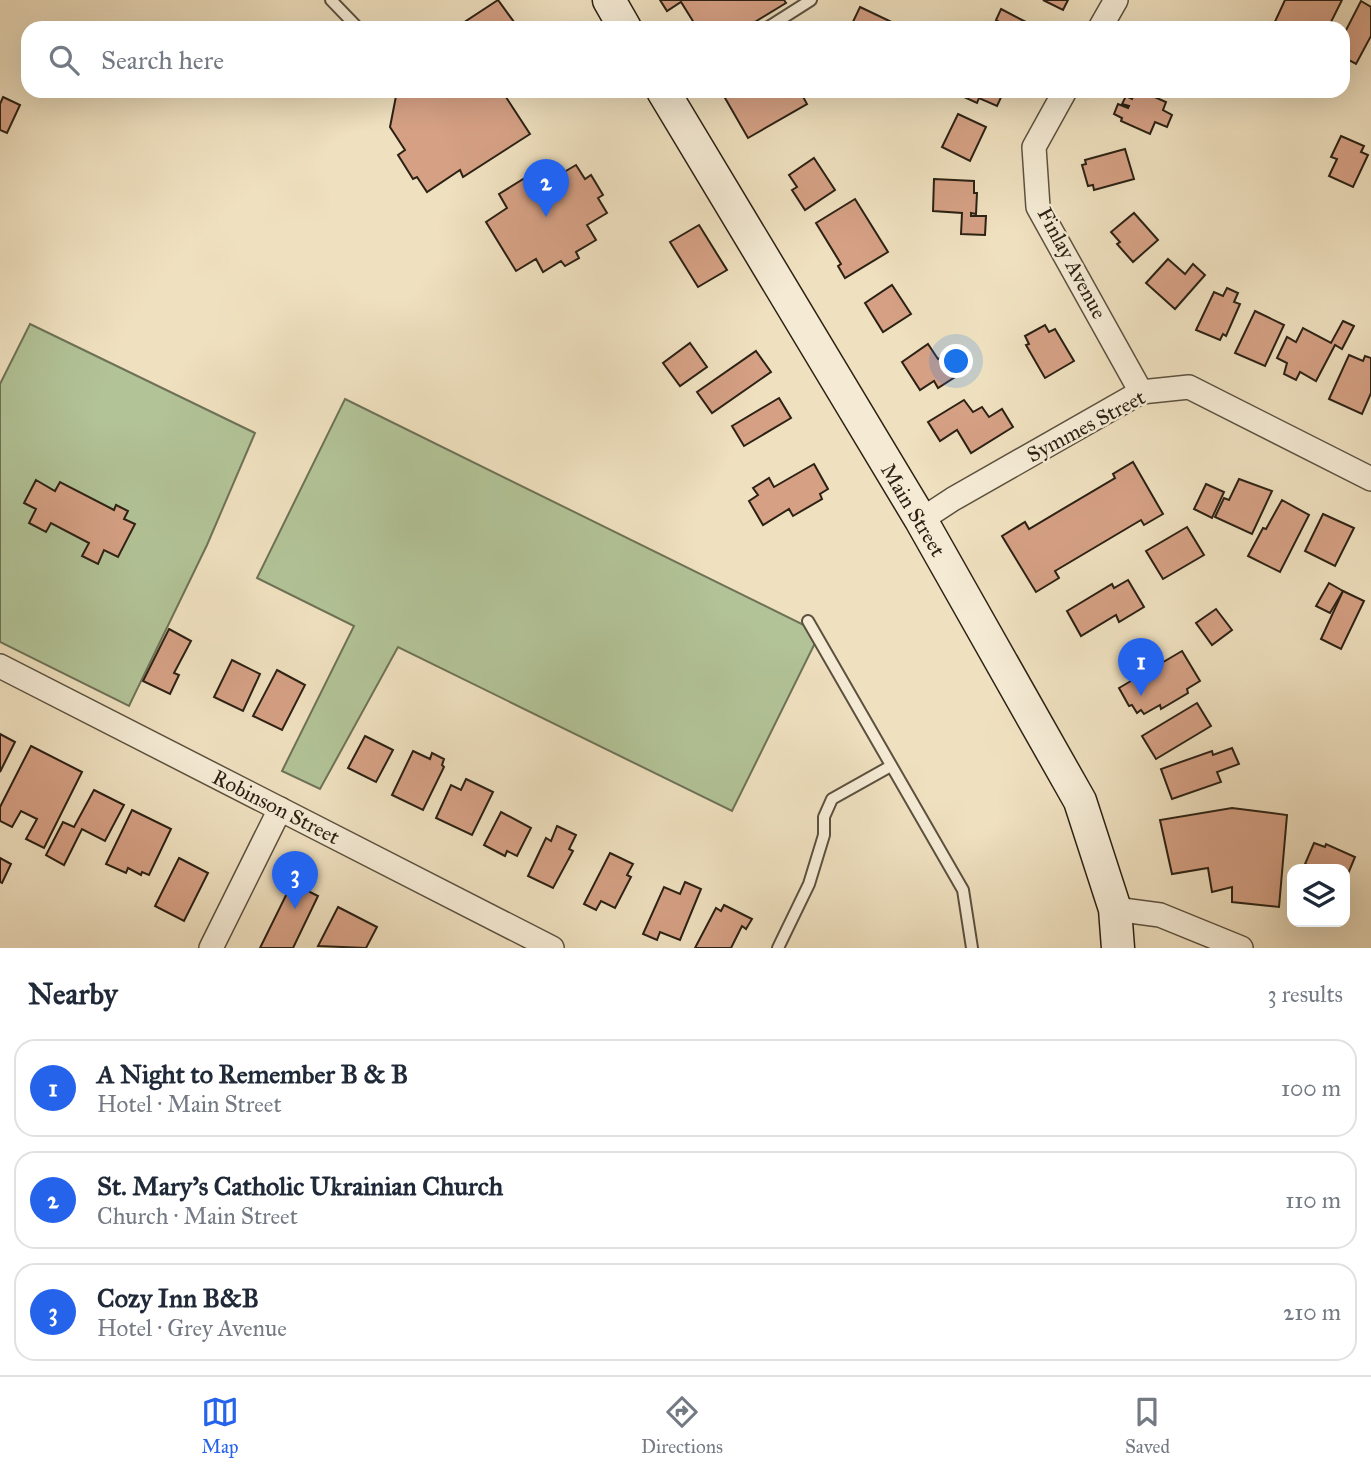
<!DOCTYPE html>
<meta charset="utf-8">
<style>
body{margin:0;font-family:"IM FELL Great Primer",serif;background:#f2f2f3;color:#1f2937}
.controls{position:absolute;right:21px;bottom:21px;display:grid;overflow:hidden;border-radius:14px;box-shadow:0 7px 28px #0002}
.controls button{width:63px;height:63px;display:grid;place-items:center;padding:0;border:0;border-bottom:2px solid #e0e1e3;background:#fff;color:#1f2937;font:35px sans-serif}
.you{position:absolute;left:957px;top:362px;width:24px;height:24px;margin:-18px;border:5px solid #fff;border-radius:50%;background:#1a73e8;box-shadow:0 0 0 10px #1a73e833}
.badge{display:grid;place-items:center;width:46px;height:46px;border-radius:50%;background:#2563eb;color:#fff;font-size:23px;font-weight:700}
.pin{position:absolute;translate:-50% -58px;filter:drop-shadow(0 2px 4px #0008)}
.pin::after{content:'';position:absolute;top:37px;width:24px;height:21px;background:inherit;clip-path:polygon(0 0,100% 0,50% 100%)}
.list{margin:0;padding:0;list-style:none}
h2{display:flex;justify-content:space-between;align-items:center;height:91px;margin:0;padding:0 28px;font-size:30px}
h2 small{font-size:23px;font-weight:400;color:#747a83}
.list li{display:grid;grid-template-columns:46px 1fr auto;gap:21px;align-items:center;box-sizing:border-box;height:98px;margin:0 14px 14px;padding:0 14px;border:2px solid #e0e1e3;border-radius:21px}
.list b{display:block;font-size:26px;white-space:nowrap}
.list p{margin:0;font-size:23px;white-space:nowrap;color:#747a83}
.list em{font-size:23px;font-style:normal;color:#747a83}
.icon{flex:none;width:38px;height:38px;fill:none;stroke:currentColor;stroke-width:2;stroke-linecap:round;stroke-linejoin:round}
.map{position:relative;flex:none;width:1371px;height:948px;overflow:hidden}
.search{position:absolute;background:#fff;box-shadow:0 7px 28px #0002;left:21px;right:21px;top:21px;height:77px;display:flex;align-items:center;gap:18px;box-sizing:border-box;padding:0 24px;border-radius:21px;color:#747a83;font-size:26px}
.sheet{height:427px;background:#fff}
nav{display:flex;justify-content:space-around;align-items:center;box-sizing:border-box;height:98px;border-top:2px solid #e0e1e3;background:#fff;font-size:19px;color:#747a83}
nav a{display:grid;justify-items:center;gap:4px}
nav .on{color:#2563eb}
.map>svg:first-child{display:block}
.green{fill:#b2c397;stroke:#6e7256;stroke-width:2}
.building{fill:#d5a084;stroke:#2b2114;stroke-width:2}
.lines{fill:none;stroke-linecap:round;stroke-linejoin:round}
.lane-casing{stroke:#5c513f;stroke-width:14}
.street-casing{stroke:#5c513f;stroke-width:26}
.secondary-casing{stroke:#2b2114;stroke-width:35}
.lane{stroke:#f5ebd5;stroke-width:10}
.street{stroke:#f5ebd5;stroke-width:23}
.secondary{stroke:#f5ebd5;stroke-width:32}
.labels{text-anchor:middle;stroke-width:5;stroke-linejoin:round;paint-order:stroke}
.street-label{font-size:21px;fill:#2b2114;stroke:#f5ebd5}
</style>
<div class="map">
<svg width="1371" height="948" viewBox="0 0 1371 948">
<rect width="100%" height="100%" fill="#efe0bf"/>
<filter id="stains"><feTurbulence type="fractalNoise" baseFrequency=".00286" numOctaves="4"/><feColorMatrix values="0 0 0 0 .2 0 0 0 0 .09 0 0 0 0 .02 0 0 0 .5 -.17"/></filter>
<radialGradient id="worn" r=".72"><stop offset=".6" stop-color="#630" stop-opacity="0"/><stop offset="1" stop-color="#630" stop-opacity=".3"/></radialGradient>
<g class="green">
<polygon points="30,324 255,433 207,545 129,706 0,642 0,384"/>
<polygon points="345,399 820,633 732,811 398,647 320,789 282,771 354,626 257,578"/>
</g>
<g class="building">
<polygon points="498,0 514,22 509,28 471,28 466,21"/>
<polygon points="660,0 784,0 786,3 745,28 694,28 696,26 681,2 667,11"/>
<polygon points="1043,0 1068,0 1063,10"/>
<polygon points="1285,0 1342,0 1328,28 1317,23 1315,28 1272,28"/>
<polygon points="1361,1 1371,7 1371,36 1356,64 1345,58 1347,55 1343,53 1343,36"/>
<polygon points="860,7 898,25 897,28 850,28"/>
<polygon points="1001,9 1026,22 1023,28 1004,28 1005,25 996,20"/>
<polygon points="397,91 502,91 530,134 463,177 460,170 427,192 417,177 413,179 398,155 405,150 390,127"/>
<polygon points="721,91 800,91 807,104 748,138"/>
<polygon points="951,91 1004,91 997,106 979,98 977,103"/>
<polygon points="1136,91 1141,91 1166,102 1163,110 1172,115 1167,127 1155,122 1150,134 1121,121 1122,118 1114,114 1118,104 1128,108 1129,106 1122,104 1126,96 1132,99"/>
<polygon points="3,97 20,105 7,133 0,130 0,104"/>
<polygon points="958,114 986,127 970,161 942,147"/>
<polygon points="1341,136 1364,146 1361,152 1368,155 1353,187 1329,176 1337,159 1331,157"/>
<polygon points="1125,149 1134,179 1094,190 1093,185 1088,186 1082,165 1086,164 1085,160"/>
<polygon points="814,158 835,190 805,210 792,190 797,187 789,175"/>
<polygon points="546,165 554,178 576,165 585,179 591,175 603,195 598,198 607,213 587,225 596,240 576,252 579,258 565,266 561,261 543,272 536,259 516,271 486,222 507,208 499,194"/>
<polygon points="934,179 974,181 974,193 977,193 976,214 971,213 971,216 986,216 985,235 961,234 962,213 933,211"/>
<polygon points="855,199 888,252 845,278 838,266 841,264 816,223"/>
<polygon points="1134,213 1158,240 1133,262 1117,244 1120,242 1111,232"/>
<polygon points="699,225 727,270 698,287 670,242"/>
<polygon points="1168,259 1185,274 1193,264 1205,275 1175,309 1146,283"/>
<polygon points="892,285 911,314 883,332 865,303"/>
<polygon points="1227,288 1238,293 1234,302 1240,304 1226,336 1223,334 1220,340 1196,330 1214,292 1223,296"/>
<polygon points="1255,311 1284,325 1265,366 1235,353"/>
<polygon points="1343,321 1354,326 1342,349 1335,345 1316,381 1300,372 1296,380 1284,374 1287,363 1277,358 1287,337 1296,342 1303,328 1331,343"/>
<polygon points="1045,325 1049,332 1055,329 1074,361 1045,378 1026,345 1029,344 1025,336"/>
<polygon points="690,343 707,367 680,386 663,363"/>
<polygon points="928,344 938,359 953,350 966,370 938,388 934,381 920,390 902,362"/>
<polygon points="756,351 771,372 712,413 697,392"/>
<polygon points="1349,355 1363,361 1365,356 1371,358 1371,393 1362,414 1329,399"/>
<polygon points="779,398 791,418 744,446 732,426"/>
<polygon points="964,400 973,412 982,407 989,417 1002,409 1013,427 971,453 957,430 940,441 928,422"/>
<polygon points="1133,462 1163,514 1144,525 1141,520 1055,571 1059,578 1036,592 1002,536 1025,522 1029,529 1115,478 1113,474"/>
<polygon points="814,464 828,489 820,494 822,499 793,516 789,509 763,525 749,501 758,495 753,488 769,478 774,487"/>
<polygon points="1239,479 1272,491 1252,534 1215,517 1224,498 1229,500"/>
<polygon points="36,480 55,491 60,482 114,510 116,505 128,511 124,519 135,524 118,557 104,550 98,564 82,556 89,543 51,523 46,532 29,523 36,509 24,503"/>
<polygon points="1206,484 1224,492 1212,518 1194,509"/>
<polygon points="1282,500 1309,515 1280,572 1248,556 1263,528 1266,529"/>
<polygon points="1323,514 1354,528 1335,566 1305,551"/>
<polygon points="1187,527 1204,555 1163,579 1146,551"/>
<polygon points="1128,580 1144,607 1119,622 1116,615 1081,636 1067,611 1112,584 1114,588"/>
<polygon points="1329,583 1343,591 1330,613 1316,606"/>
<polygon points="1343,591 1364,601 1341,649 1321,639"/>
<polygon points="1216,609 1232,630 1212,645 1196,623"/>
<polygon points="169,629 191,641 174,673 179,675 170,694 143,681"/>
<polygon points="1182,651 1200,681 1187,689 1188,693 1161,709 1160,705 1144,714 1141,710 1137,713 1132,705 1129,706 1119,688"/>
<polygon points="232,660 260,674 243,711 214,697"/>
<polygon points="277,670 305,685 282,730 253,716"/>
<polygon points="1197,703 1211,726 1156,759 1142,736"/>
<polygon points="0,734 15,742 0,772"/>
<polygon points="365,736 393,750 376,782 348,768"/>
<polygon points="31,746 82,772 44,848 26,839 37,819 21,811 12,827 0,821 0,807"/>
<polygon points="1232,748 1239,764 1217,772 1221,782 1172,799 1161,769 1212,751 1213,755"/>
<polygon points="413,751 430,759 432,753 444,759 442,765 444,767 423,810 392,795"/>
<polygon points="466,779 493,792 472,835 436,818 451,785 461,790"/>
<polygon points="94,790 124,805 105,841 82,829 64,865 46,855 63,822 74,827"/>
<polygon points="1232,808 1287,815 1279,907 1232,902 1232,887 1212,892 1208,868 1172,874 1160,820"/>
<polygon points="132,810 171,829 149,875 142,872 141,875 128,868 126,873 106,864"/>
<polygon points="501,812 531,828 517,856 507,851 505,856 484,845"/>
<polygon points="557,826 576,835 569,849 573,851 553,888 528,876 546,838 551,841"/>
<polygon points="1314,843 1325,847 1326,844 1355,857 1345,881 1345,869 1307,869 1309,866 1305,864"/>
<polygon points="610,853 633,864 627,875 631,877 615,908 601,901 596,910 584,904"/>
<polygon points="0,858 11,864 2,883 0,882"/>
<polygon points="179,858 208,873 184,921 155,906"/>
<polygon points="685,882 701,889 680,940 660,932 657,940 643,934 664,887 680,894"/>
<polygon points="292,883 318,896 293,948 260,948"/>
<polygon points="724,905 752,919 746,929 742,926 731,948 695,948 716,908 721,911"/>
<polygon points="338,907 377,927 366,948 318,946"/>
</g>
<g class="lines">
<g class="lane-casing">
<g id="lane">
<polyline points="331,0 358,28"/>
<polyline points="767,28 811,0"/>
<polyline points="808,621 963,890 972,948"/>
<polyline points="778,948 809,884 824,835 824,817 832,799 891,766"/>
</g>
</g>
<g class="street-casing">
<g id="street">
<polyline points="1100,28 1116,0"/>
<polyline points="1065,91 1034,147 1038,207 1141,392"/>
<polyline points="921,520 953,499 1141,392 1189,387 1371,479"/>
<polyline points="0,666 552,948"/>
<polyline points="1115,909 1160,915 1241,948"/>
<polyline points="211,948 280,809"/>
</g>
</g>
<g class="secondary-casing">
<g id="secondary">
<polyline points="609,0 625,28"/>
<polyline points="663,91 921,520 1080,801 1115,909 1118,948"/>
</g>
</g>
<use href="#lane" class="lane"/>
<use href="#street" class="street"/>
<use href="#secondary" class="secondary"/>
</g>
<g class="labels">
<g class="street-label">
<text transform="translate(1072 263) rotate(62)" y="7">Finlay Avenue</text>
<text transform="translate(1086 426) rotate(-28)" y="7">Symmes Street</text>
<text transform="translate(913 510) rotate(59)" y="7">Main Street</text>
<text transform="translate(276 807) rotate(27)" y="7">Robinson Street</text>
</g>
</g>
<rect width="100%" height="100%" filter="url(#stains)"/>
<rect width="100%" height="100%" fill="url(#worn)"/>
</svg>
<div class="controls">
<button><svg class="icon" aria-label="layers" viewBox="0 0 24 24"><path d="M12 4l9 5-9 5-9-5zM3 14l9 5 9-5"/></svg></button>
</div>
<div class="you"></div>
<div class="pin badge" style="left:1141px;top:696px">1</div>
<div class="pin badge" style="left:546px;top:217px">2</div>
<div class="pin badge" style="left:295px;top:909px">3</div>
<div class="search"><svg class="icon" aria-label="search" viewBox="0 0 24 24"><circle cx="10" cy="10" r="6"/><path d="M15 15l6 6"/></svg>Search here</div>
</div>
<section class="sheet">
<h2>Nearby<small>3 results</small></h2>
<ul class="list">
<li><span class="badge">1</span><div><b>A Night to Remember B &amp; B</b><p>Hotel · Main Street</p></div><em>100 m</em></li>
<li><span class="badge">2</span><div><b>St. Mary's Catholic Ukrainian Church</b><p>Church · Main Street</p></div><em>110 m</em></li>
<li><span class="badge">3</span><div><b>Cozy Inn B&amp;B</b><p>Hotel · Grey Avenue</p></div><em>210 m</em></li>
</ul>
</section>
<nav>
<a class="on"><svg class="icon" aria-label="map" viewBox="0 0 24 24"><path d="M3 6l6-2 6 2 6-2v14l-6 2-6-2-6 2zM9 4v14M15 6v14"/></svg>Map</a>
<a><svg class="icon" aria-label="directions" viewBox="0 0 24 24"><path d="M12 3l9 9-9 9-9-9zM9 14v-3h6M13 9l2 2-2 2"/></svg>Directions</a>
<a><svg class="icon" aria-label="saved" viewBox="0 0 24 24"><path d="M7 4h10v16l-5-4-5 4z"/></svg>Saved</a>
</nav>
